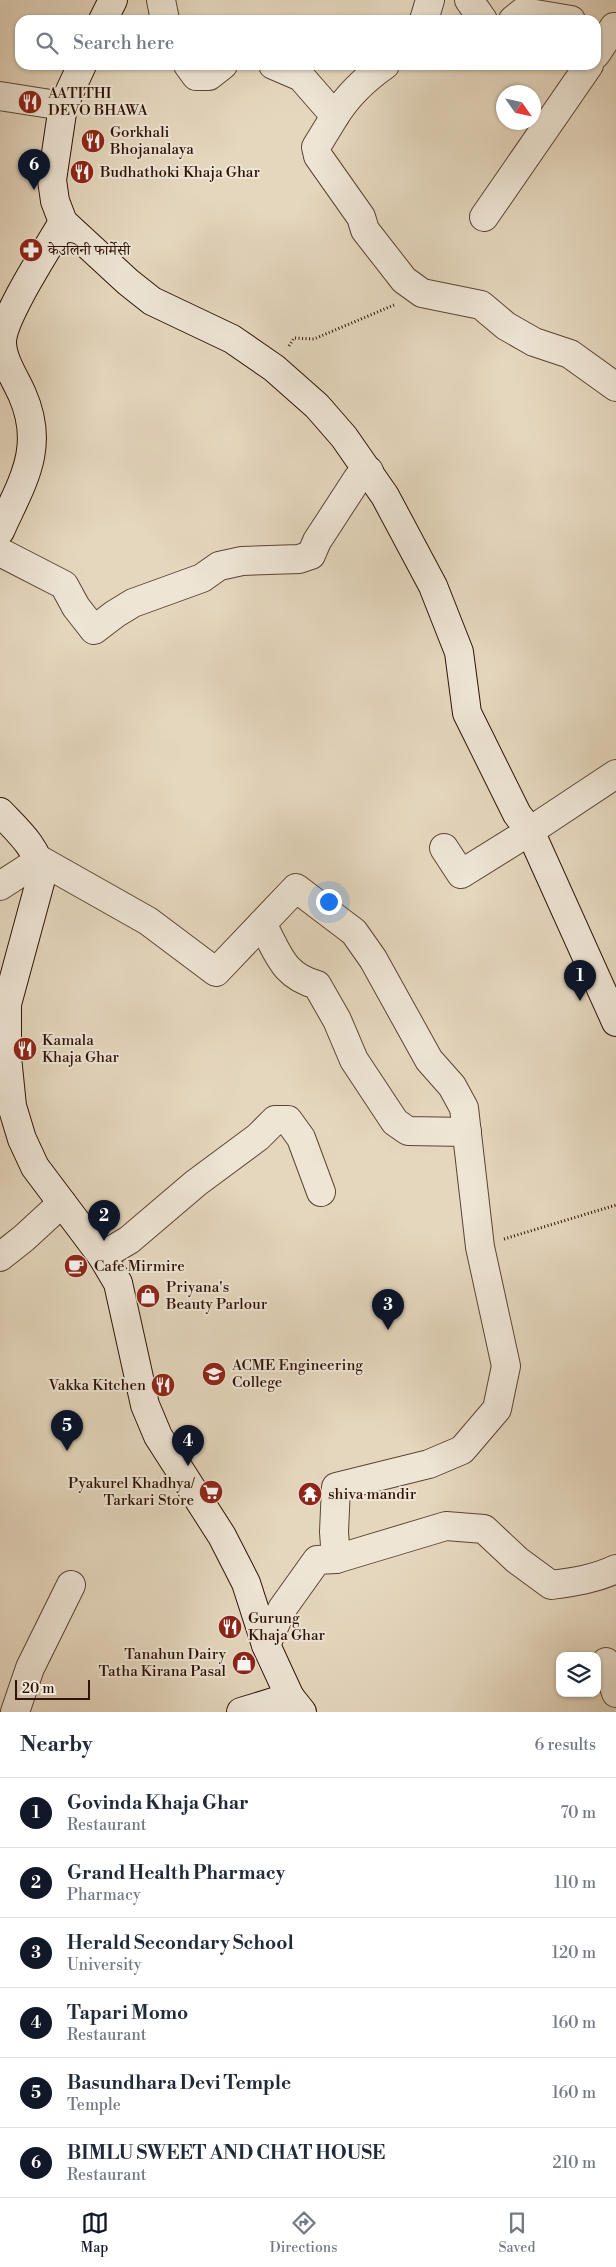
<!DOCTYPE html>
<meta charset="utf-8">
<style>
body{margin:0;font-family:"Libre Bodoni","Noto Serif Devanagari",serif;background:#f6f6f7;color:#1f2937}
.controls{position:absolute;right:15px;bottom:15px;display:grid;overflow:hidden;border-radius:10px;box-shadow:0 1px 4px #0004}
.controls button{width:45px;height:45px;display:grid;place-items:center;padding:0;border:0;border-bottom:1px solid #e0e1e3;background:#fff;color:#1f2937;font:25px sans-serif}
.compass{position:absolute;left:496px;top:85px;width:45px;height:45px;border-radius:50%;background:#fff;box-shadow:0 1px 4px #0004;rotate:124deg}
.scale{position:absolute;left:15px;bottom:12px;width:75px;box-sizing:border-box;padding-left:5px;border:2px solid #2f1306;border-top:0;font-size:14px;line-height:18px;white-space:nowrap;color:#2f1306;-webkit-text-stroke:4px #eee5d5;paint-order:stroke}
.you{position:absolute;left:328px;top:901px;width:18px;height:18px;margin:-12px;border:4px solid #fff;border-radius:50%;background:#1a73e8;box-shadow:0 0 0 8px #1a73e833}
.badge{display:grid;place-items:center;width:32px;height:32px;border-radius:50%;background:#111827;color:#fff;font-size:16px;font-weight:700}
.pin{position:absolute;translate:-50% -41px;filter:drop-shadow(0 1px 2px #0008)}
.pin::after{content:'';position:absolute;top:26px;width:18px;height:15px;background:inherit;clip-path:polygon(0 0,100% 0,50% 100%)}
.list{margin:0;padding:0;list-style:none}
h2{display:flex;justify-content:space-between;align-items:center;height:65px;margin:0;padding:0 20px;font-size:21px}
h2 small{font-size:16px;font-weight:400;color:#747a83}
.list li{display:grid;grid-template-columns:32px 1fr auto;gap:15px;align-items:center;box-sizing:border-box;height:70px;padding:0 20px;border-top:1px solid #e0e1e3}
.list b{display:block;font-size:19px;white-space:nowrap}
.list p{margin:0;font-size:16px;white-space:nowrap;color:#747a83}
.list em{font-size:16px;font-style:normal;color:#747a83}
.icon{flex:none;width:28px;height:28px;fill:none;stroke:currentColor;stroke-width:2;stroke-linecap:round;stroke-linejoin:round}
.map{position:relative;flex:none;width:616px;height:1712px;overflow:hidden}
.search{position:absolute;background:#fff;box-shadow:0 1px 4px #0004;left:15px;right:15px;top:15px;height:55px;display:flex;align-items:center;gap:12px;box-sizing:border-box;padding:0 18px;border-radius:15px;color:#747a83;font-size:19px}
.sheet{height:485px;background:#fff}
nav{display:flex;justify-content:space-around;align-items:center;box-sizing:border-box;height:70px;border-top:1px solid #e0e1e3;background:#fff;font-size:14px;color:#747a83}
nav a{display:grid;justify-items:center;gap:2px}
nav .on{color:#111827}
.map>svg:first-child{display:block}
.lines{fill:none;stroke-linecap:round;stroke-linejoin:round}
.street-casing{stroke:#5c4434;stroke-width:30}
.secondary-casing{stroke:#2f1306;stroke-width:30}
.path{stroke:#2f1306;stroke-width:3;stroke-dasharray:1 2.5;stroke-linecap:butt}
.street{stroke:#eee5d5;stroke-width:28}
.secondary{stroke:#eee5d5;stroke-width:28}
.labels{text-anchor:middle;stroke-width:4;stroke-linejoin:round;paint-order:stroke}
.poi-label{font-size:15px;fill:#2f1306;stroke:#eee5d5;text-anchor:start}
</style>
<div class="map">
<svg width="616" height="1712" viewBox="0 0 616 1712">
<rect width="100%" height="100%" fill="#e5d7be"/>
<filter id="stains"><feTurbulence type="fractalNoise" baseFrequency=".004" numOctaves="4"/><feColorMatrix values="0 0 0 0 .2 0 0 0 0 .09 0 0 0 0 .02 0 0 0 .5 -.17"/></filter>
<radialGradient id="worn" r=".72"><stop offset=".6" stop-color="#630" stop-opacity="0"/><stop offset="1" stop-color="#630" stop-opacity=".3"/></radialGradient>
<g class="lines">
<g class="street-casing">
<g id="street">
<polyline points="161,0 165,20"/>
<polyline points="469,0 483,20"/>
<polyline points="424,20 430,0"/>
<polyline points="513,20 523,12 571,20"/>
<polyline points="596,54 614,27"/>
<polyline points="188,65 196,76 209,76 223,65"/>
<polyline points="273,65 301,77 335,116 316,147 318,156 361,217 365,230 404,280 422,293 481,305 506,326 534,342 570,354 616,387"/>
<polyline points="0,96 63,106"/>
<path d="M 335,116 C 348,95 365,79 385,65"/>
<polyline points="484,217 589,65"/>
<polyline points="0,552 64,585 76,607 94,630 115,614 133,603 202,578 219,566 242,561 299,559 311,555 317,541 358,478 369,471"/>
<polyline points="444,848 461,874 530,831 616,774"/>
<polyline points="0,886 40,860 148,921 216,972 296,888 354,932 373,959 429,1060 452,1086 464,1108 480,1247 506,1366 497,1409 462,1450 429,1464 336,1487 334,1532 336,1559"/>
<path d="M 262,924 C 279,954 282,975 317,985 L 337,1020 L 354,1060 L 395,1122 L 408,1131 L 467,1132"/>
<polyline points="102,1256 129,1240 196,1183 258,1137 275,1120 288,1120 301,1138 321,1192"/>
<polyline points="0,1257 24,1238 62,1203"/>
<path d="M 266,1645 L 282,1609 L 317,1560 L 336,1559 L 446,1526 L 484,1529 L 517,1560 L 551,1585 C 574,1582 595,1579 616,1569"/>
<polyline points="606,1662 616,1693"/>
<polyline points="15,1712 30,1668 71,1585"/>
</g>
</g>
<g class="secondary-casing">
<g id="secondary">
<polyline points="103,20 113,0"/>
<polyline points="82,65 63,106 52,180 55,201 63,222 128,282 152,301 232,339 274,368 317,406 344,437 385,496 433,586 459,652 467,713 517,814 530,831 616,1022"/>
<path d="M 0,531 C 22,482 46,448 22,394 C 15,378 1,358 2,340 C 5,313 48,248 63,222"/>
<path d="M 0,812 C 18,831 38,848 42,875 L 7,1004 L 7,1057 L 12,1106 L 22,1139 L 35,1167 L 102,1256 L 118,1283 L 145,1405 L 158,1436 L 222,1536 L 246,1583 L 266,1645 L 290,1697"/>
<polyline points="241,1712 290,1697 302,1712"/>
</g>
</g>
<g class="path">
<polyline points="289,346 294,338 314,339 394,305"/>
<polyline points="504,1239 616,1205"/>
</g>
<use href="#street" class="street"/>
<use href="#secondary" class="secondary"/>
</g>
<defs>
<g id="restaurant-disc" transform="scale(1.25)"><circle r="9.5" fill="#8f2418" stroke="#eee5d5"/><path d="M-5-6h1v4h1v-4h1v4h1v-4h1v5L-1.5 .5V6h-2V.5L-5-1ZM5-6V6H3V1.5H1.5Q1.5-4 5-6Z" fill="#fff"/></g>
<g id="pharmacy-disc" transform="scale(1.25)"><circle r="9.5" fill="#8f2418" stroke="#eee5d5"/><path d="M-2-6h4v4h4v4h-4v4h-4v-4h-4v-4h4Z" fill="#fff"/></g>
<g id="cafe-disc" transform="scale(1.25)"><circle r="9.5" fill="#8f2418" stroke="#eee5d5"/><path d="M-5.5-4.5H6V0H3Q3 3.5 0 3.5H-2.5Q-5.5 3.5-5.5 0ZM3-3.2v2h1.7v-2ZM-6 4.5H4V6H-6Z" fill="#fff"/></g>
<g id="shop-disc" transform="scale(1.25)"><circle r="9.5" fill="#8f2418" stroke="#eee5d5"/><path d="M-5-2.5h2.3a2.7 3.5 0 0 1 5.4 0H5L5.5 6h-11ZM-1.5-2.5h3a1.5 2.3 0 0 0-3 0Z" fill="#fff"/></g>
<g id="university-disc" transform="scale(1.25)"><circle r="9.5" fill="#8f2418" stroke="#eee5d5"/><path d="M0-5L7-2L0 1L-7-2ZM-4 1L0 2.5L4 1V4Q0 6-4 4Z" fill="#fff"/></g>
<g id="supermarket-disc" transform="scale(1.25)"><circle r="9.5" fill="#8f2418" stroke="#eee5d5"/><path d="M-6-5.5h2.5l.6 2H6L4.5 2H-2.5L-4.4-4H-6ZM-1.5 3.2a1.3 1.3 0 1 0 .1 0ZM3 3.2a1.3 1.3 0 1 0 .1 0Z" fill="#fff"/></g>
<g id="temple-disc" transform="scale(1.25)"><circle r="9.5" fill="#8f2418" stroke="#eee5d5"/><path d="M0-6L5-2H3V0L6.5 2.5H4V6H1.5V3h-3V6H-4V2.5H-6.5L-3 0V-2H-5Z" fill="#fff"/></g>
</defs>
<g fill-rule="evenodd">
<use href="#restaurant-disc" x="30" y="102"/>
<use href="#restaurant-disc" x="93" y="141"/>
<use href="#restaurant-disc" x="82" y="172"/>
<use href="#pharmacy-disc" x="31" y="250"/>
<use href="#restaurant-disc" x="25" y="1049"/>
<use href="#cafe-disc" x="76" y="1266"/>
<use href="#shop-disc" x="148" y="1296"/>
<use href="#university-disc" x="214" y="1374"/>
<use href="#restaurant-disc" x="163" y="1385"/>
<use href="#supermarket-disc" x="211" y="1492"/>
<use href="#temple-disc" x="310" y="1494"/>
<use href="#restaurant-disc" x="230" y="1627"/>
<use href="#shop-disc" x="244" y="1663"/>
</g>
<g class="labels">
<g class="poi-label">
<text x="48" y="98">AATITHI<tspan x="48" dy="17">DEVO BHAWA</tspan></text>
<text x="110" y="137">Gorkhali<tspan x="110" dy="17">Bhojanalaya</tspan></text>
<text x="100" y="177">Budhathoki Khaja Ghar</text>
<text x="48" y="255">केउलिनी फार्मेसी</text>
<text x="42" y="1045">Kamala<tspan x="42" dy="17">Khaja Ghar</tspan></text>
<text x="94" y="1271">Cafe Mirmire</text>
<text x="166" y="1292">Priyana's<tspan x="166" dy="17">Beauty Parlour</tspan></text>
<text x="232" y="1370">ACME Engineering<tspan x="232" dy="17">College</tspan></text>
<text x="146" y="1390" text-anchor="end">Vakka Kitchen</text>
<text x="194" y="1488" text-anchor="end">Pyakurel Khadhya/<tspan x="194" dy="17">Tarkari Store</tspan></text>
<text x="328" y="1499">shiva mandir</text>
<text x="248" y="1623">Gurung<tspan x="248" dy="17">Khaja Ghar</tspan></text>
<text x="226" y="1659" text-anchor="end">Tanahun Dairy<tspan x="226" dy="17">Tatha Kirana Pasal</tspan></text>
</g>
</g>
<rect width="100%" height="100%" filter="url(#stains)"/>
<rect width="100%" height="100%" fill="url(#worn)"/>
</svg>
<div class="controls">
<button><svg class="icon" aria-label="layers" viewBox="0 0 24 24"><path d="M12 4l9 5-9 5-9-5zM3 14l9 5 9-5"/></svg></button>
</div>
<svg class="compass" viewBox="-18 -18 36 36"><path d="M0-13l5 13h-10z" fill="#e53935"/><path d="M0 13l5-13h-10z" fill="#747a83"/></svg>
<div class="scale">20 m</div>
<div class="you"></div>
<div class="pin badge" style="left:580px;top:1001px">1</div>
<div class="pin badge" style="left:104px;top:1241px">2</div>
<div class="pin badge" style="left:388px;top:1330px">3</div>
<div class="pin badge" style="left:188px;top:1466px">4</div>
<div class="pin badge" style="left:67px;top:1451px">5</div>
<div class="pin badge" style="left:34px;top:190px">6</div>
<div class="search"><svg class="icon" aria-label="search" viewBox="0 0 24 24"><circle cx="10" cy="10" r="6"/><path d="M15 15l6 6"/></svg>Search here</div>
</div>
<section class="sheet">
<h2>Nearby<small>6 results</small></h2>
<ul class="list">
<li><span class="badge">1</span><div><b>Govinda Khaja Ghar</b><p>Restaurant</p></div><em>70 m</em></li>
<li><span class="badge">2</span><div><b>Grand Health Pharmacy</b><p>Pharmacy</p></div><em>110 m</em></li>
<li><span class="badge">3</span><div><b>Herald Secondary School</b><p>University</p></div><em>120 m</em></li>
<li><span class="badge">4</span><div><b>Tapari Momo</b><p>Restaurant</p></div><em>160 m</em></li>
<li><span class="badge">5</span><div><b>Basundhara Devi Temple</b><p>Temple</p></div><em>160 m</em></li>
<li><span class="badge">6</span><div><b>BIMLU SWEET AND CHAT HOUSE</b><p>Restaurant</p></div><em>210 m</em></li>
</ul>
</section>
<nav>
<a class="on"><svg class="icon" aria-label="map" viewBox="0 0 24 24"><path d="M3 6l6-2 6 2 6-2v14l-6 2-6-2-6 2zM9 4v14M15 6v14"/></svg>Map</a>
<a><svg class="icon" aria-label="directions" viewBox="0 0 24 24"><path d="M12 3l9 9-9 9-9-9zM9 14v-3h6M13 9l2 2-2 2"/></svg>Directions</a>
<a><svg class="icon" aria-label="saved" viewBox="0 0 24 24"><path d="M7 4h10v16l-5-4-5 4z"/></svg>Saved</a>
</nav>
